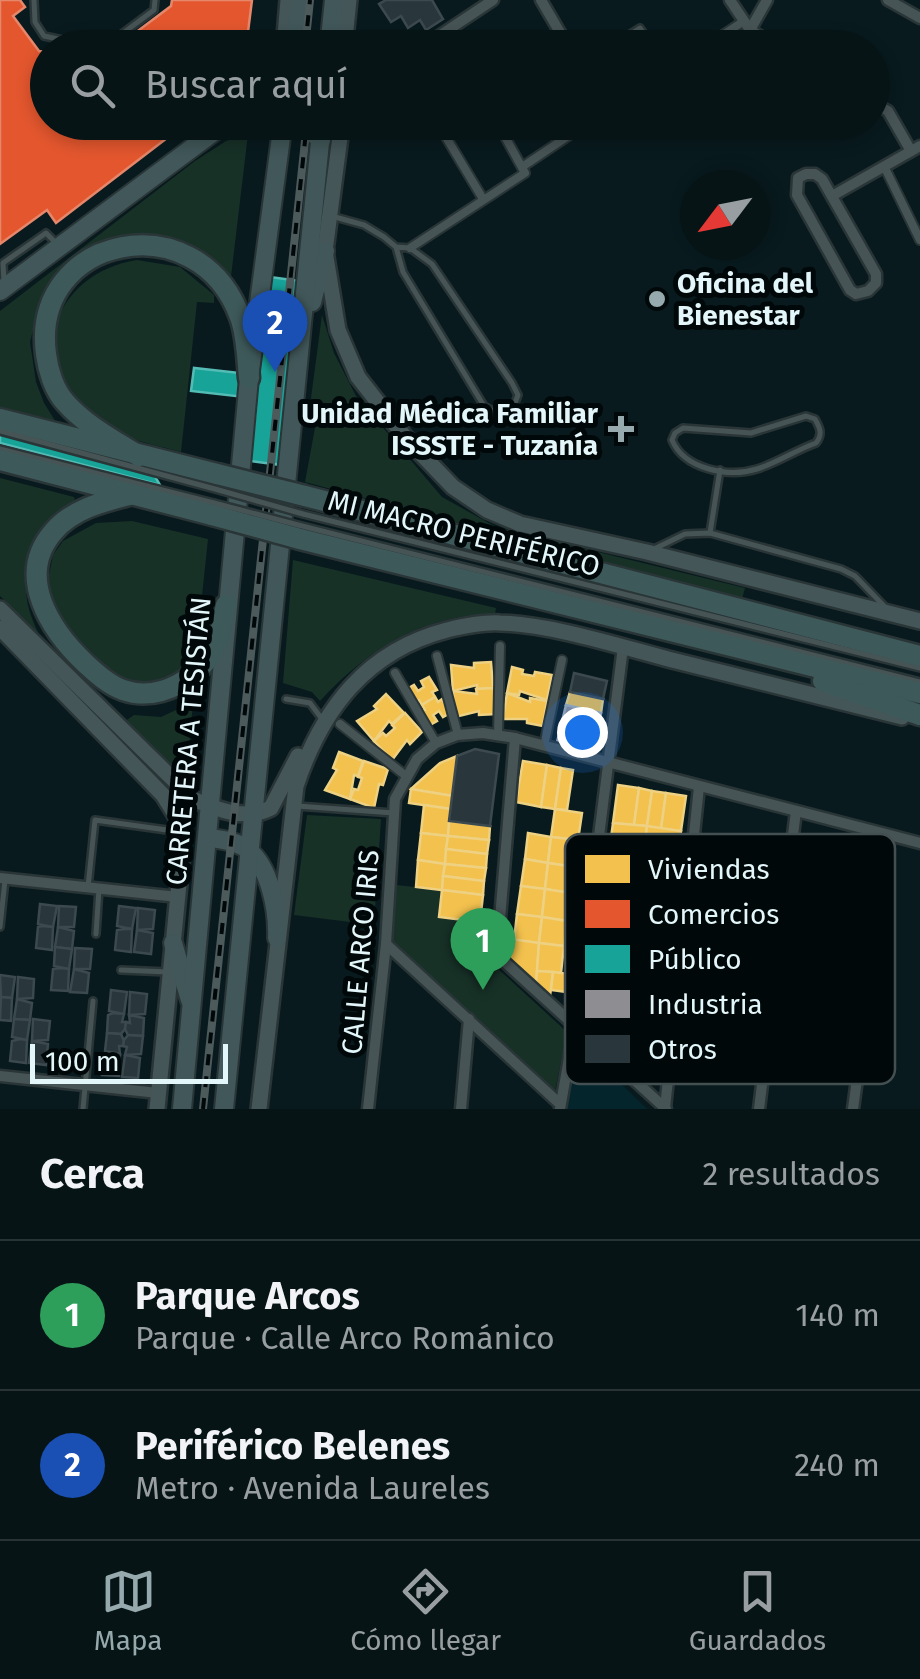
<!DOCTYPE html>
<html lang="es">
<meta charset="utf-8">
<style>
body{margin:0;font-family:"Fira Sans",sans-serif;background:#142123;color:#f1f3f6}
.compass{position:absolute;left:680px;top:170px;width:90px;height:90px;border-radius:50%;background:#061416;box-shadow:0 5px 15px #0003;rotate:238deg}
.scale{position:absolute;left:30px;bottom:25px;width:198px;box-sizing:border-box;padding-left:10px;border:5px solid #e3f6fa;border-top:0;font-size:28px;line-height:35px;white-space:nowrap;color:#e3f6fa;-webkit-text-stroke:8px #00080a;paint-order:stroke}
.you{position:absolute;left:582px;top:732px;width:35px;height:35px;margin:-25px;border:8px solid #fff;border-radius:50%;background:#1a73e8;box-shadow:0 0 0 15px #1a73e833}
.badge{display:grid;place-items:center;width:65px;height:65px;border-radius:50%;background:#96a9ad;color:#fff;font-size:32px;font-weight:700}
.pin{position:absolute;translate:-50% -82px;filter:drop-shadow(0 2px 5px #0008)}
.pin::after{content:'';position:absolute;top:52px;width:35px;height:30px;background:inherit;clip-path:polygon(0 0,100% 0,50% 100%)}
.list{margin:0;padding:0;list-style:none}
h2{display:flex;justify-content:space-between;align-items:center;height:130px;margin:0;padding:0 40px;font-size:42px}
h2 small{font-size:32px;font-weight:400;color:#989ea1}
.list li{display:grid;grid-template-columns:65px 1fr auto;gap:30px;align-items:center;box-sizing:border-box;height:150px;padding:0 40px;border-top:2px solid #273335}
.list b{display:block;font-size:38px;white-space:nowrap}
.list p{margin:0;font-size:32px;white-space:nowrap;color:#989ea1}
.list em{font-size:32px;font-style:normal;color:#989ea1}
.icon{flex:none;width:55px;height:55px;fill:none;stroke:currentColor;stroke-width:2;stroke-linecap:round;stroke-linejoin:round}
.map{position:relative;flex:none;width:920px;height:1109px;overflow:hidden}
.search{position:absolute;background:#061416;box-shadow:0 5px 15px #0003;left:30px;right:30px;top:30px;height:110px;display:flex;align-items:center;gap:25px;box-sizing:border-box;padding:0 35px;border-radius:55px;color:#989ea1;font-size:38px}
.sheet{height:430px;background:#061416}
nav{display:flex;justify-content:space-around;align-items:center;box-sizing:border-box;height:140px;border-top:2px solid #273335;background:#061416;font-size:28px;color:#989ea1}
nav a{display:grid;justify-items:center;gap:5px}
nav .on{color:#96a9ad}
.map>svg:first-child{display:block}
.built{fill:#04252c}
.green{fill:#173127}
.homes{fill:#f2c14e;stroke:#eed182;stroke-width:2.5}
.shops{fill:#e4572e;stroke:#e4876b;stroke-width:2.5}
.public{fill:#17a398;stroke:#54bcb5;stroke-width:2.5}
.industry{fill:#8d8d92;stroke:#a7acb1;stroke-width:2.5}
.building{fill:#29363b;stroke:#3c494e;stroke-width:2.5}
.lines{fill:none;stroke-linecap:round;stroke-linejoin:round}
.service-casing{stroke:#293537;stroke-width:10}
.pedestrian-casing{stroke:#293537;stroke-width:12}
.minor-casing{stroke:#293537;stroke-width:15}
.secondary-casing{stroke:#293537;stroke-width:20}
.primary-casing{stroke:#293537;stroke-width:22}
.motorway-casing{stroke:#293537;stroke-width:25}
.service{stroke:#475456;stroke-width:5}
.pedestrian{stroke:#475456;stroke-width:8}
.minor{stroke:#475456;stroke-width:10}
.secondary{stroke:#445658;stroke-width:15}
.primary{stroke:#415759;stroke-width:18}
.motorway{stroke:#3e595a;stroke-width:20}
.rail-casing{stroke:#4c5a5c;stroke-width:8}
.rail{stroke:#00080a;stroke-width:4;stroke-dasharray:11;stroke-linecap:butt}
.service-bridge-casing{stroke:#293537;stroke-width:10;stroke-linecap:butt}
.motorway-bridge-casing{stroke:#293537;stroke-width:25;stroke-linecap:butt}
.service-bridge{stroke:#475456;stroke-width:5}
.motorway-bridge{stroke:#3e595a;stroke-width:20}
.poi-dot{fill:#96a9ad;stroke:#00080a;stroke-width:4}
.labels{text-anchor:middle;stroke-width:10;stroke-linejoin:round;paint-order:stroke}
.poi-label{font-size:28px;font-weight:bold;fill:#e3f6fa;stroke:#00080a;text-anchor:start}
.street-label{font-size:28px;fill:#e3f6fa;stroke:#00080a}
.key{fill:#00080a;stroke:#444f52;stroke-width:2.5}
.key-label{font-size:28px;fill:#e3f6fa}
</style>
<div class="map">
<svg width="920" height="1109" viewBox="0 0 920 1109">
<rect width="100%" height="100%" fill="#081a1e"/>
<polygon class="built" points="580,1044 647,1109 565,1109"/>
<g class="green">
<polygon points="248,134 230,285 198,252 178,242 149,237 52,283 40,303 30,342 36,382 44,403 59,427 0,412 0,311 195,161 226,141"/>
<path d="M 137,260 L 180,267 L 214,295 L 214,303 L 197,302 L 181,452 C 152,444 117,438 93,420 C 21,366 52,273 137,260 Z"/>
<polygon points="322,315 334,353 356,396 442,497 496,527 745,588 742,599 305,482 317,417 311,398"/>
<path d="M 0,478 L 74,497 L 76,504 C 39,553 7,573 40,636 L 0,596 Z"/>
<polygon points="132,521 208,539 196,653 182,668 167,678 153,683 120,681 59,629 46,590 53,555 63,541 96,523"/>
<path d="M 293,560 L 496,608 L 495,614 C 423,614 367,650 320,701 L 312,692 L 283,683 Z"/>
<polygon points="193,702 186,784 124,722 134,715 161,717"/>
<polygon points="307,815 381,819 374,925 294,915"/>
<polygon points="396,885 442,890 439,917 480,922 481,946 496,967 567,1032 555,1091 392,943"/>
</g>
<g class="homes">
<polygon points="491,662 493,688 477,689 477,685 453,691 451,665 474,668 474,663"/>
<polygon points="512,667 523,670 522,674 534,676 535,672 552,675 547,700 520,691 519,695 507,693"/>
<polygon points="429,677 437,690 432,692 435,697 422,705 419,700 415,703 407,689 414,685 418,691 424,687 421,681"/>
<polygon points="494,688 496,714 479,715 479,711 455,717 453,691 477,694 476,689"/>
<polygon points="570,692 603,699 601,713 566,705"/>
<polygon points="507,693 530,702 530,698 547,701 543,726 527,723 527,719 503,719"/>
<polygon points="386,694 404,713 392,724 389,721 374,741 357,721 377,709 374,706"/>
<polygon points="435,697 438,702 442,699 450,713 443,717 439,711 433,715 437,721 428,726 420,712 425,710 422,705"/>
<polygon points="405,713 422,732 410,744 407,740 392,760 374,741 383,733 386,736 395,728 392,725"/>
<polygon points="339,752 363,761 358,776 354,775 350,799 325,790 337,770 333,768"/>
<polygon points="457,756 453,796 411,789 440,763"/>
<polygon points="364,761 388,769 383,785 379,784 374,808 350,799 354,789 358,790 362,778 358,777"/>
<polygon points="523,761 547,765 541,807 516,802"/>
<polygon points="547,765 561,768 555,809 541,807"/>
<polygon points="561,768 573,770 567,810 555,809"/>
<polygon points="618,785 639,788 634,825 613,823"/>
<polygon points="639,788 652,791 647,826 634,825"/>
<polygon points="411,789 453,796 451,809 409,803"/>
<polygon points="652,791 666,793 661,829 647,826"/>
<polygon points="666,793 686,796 681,831 661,829"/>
<polygon points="424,805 451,809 448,836 421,833"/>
<polygon points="555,809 582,813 578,840 551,837"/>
<polygon points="449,821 490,826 489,840 448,836"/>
<polygon points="613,823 647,826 645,842 611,838"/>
<polygon points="647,826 681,831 679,846 645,842"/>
<polygon points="421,833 448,836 445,864 418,860"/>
<polygon points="528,833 551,837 548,863 525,859"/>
<polygon points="448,836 489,840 487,854 446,849"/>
<polygon points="551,837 578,840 575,867 548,863"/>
<polygon points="446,849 487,854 486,868 445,864"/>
<polygon points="525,859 548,863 545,889 521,886"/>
<polygon points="418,860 445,864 442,890 416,887"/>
<polygon points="548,863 575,867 571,893 545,889"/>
<polygon points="445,864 486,868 484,881 443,876"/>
<polygon points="443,876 484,881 483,895 442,890"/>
<polygon points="521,886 545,889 542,917 517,914"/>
<polygon points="545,889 571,893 567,921 542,917"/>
<polygon points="442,890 483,895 480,922 439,917"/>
<polygon points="517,914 542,917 539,943 514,940"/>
<polygon points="542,917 567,921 564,946 539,943"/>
<polygon points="504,938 539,943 536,984 502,954"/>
<polygon points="539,943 564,946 561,973 537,971"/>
<polygon points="537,971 553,972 550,996 536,984"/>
<polygon points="553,972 569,974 567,992 551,990"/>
</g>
<g class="shops">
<polygon points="0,0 20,0 25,7 13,16 39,51 48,52 48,122 188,122 56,223 47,210 0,244"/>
<polygon points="172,0 252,0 246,48 115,48 171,6"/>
</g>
<g class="public">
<polygon points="270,277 300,281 281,465 250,461 256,408 244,407 245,397 191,391 194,368 248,374"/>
<polygon points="0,433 153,473 160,485 0,443"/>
</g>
<polygon class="industry" points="566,705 601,713 595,745 587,749 557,742"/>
<g class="building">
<polygon points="386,0 432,0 443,19 426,30 420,20 408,28 401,16 391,22 379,4"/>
<polygon points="574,673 607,681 603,699 570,692"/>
<polygon points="475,749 499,754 490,826 449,821 457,756"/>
<polygon points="40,904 57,906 53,927 38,924"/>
<polygon points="59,906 76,907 74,927 58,927"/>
<polygon points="119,906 136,908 132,929 117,926"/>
<polygon points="138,908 155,910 153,929 137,930"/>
<polygon points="42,926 53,927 52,950 36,948 38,927"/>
<polygon points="58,927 74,931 72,949 55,947"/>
<polygon points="125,929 132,929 131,952 115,950 117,930"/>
<polygon points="137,930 153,933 151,954 134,952"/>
<polygon points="55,947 72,949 69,969 54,966"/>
<polygon points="75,948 92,949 90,969 74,969"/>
<polygon points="61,968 69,969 68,991 51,990 53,969"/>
<polygon points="74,969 89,973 87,993 70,992"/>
<polygon points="0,975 15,977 12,998 1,997"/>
<polygon points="18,977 34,979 33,998 17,999"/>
<polygon points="111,990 127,992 124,1014 109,1011"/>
<polygon points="130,992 147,994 145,1014 129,1015"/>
<polygon points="1,997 12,998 11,1021 0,1020"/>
<polygon points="17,999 32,1003 30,1020 14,1019"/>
<polygon points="113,1013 124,1014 122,1022 126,1022 125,1029 121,1034 107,1033 108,1015"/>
<polygon points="129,1015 144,1018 143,1036 128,1035 125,1029 126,1022 130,1023"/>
<polygon points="14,1019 30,1020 27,1040 12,1037"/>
<polygon points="33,1019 50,1021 48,1040 32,1041"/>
<polygon points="107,1033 121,1034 124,1041 123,1046 119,1046 120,1054 105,1051"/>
<polygon points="128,1035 143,1036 141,1054 125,1055 127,1047 123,1046 124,1040"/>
<polygon points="20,1039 27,1040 26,1063 10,1061 12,1041"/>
<polygon points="32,1041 48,1044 46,1065 29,1063"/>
<polygon points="113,1053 120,1054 119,1076 102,1075 104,1055"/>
<polygon points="125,1055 140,1058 138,1078 122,1077"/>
</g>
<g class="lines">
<g class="service-casing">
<g id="service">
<polyline points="34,0 35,22 44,36 100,48"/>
<polyline points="103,48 154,10 155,0"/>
<polyline points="608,48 640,28 654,48"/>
<polyline points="513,122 517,130 532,135 553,122"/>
<polyline points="335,217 364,225 384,237 396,247 403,272 484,406 496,413 513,408 518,395 512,383 432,264 410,248 396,247"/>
<polyline points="4,282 3,263 46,233 58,245"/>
<path d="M 806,416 L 815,419 C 820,428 823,434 816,443 C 796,450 777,463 757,469 C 728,478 684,469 672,440 L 675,433 L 683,428 L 751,433 Z"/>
<polyline points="0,431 215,489"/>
<polyline points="0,449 214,503"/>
<polyline points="303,514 920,668"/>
<polyline points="302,526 920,682"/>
<polyline points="710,533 720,470"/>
<polyline points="654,549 685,534 710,533 841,569 855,576 885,607"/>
<polyline points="286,699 310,703 322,719"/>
<polyline points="297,806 394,813"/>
<polyline points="88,887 95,820 174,831"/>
<polyline points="0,927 5,880"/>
<polyline points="96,934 99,889"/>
<polyline points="121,970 168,972"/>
<polyline points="83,1109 93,1001"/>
</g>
</g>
<g class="pedestrian-casing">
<g id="pedestrian">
<polyline points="446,31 455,48"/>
<polyline points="703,48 744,21"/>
<polyline points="437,122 483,199"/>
<polyline points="884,166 920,240"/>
<polyline points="522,167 589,122"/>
<polyline points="410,248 525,173 497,122"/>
<polyline points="437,656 458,735"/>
<polyline points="395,673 436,743"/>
<polyline points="340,724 406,776"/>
<polyline points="498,735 500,646"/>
<polyline points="544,746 562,660"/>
</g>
</g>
<g class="minor-casing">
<g id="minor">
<polyline points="541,0 569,48"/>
<polyline points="730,0 750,30 780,48"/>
<polyline points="888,0 920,18"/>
<polyline points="750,30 767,0"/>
<polyline points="421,48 493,0"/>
<polyline points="872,102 888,111 911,151"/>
<polygon points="806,174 815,174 822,179 876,274 876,283 868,291 856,294 850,290 797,195 798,178"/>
<polyline points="832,196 920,146"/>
<polyline points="515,738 497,955 666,1109"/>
<polyline points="0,878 178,897"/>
<polyline points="386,944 560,1104"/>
<polyline points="0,1076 158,1093"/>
<polyline points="665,1108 699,787"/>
<polyline points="368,1109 386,944 395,799 417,759 436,743 457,735 483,733 515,738 920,843"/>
<polyline points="461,1109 469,1019"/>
<polyline points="560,1109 575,1025 623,647"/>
<polyline points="759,1109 796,811"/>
<polyline points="853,1109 890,836"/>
</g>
</g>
<g class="secondary-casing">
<g id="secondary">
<polyline points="284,48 288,0"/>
<polyline points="344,48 349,0"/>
<polyline points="342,122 325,251 338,330 358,377 405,437 453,487 487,510 520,524 647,552 920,621"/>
<path d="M 0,609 L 193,799 C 218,810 245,821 271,808 L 298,756"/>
<polyline points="0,628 163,795 178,819 182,853 157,1109"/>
<path d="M 259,1109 L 296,786 C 322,709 366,651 447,630 C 464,626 483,622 500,623 C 550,624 622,647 672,660 C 748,679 825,698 902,717"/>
</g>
</g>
<g class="primary-casing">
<g id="primary">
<polyline points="294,48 301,0"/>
<polyline points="329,48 334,0"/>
<polyline points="300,122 321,140"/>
<polyline points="0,291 227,122"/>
<polyline points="312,302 325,251"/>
<path d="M 208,838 C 221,839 236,841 247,849 C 270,867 278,910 277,938"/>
<polyline points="173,943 190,1000"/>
<polyline points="182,1109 249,378 283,122"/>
<polyline points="224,1109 322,122"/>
</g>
</g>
<g class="motorway-casing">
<g id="motorway">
<polyline points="0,419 217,474"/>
<path d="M 139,456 C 114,440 85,425 65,402 C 54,390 48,370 46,354 C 30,235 198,201 240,317 C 247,336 247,358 249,378"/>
<polyline points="0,460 212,515"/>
<path d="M 129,495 C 102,502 73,509 54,531 C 14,576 51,631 86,664 C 97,674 109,685 123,690 C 161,703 202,677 217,642 C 221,631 223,617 226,605"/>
<polyline points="305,496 920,656"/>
<polyline points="300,539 920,693"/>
<polyline points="823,681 920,715"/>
</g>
</g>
<use href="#service" class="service"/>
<use href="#pedestrian" class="pedestrian"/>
<use href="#minor" class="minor"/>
<use href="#secondary" class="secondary"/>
<use href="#primary" class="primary"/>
<use href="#motorway" class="motorway"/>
<g class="rail-casing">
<g id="rail">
<polyline points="305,48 310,0"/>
<polyline points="203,1109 307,122"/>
</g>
</g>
<use href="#rail" class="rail"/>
<g class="service-bridge-casing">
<g id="service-bridge">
<polyline points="215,489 303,514"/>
<polyline points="214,503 302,526"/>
</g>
</g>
<g class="motorway-bridge-casing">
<g id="motorway-bridge">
<polyline points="217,474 305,496"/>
<polyline points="212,515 300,539"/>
</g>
</g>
<use href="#service-bridge" class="service-bridge"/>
<use href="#motorway-bridge" class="motorway-bridge"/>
</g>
<g class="poi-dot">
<circle cx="657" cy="299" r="10"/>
<path d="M616 414h10v10h10v10h-10v10h-10v-10h-10v-10h10z"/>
</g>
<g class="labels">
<g class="poi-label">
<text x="677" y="293">Oficina del<tspan x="677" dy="32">Bienestar</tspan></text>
<text x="598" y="423" text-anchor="end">Unidad Médica Familiar<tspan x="598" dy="32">ISSSTE - Tuzanía</tspan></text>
</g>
<g class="street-label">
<text transform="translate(464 533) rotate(14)" y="10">MI MACRO PERIFÉRICO</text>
<text transform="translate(188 741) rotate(-85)" y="10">CARRETERA A TESISTÁN</text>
<text transform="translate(360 952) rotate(-85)" y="10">CALLE ARCO IRIS</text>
</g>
</g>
<rect x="565" y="834" width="330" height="250" rx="15" class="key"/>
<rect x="585" y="855" width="45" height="28" fill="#f2c14e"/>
<rect x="585" y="900" width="45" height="28" fill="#e4572e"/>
<rect x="585" y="945" width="45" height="28" fill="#17a398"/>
<rect x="585" y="990" width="45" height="28" fill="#8d8d92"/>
<rect x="585" y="1035" width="45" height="28" fill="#29363b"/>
<g class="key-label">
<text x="648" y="879">Viviendas</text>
<text x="648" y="924">Comercios</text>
<text x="648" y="969">Público</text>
<text x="648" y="1014">Industria</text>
<text x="648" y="1059">Otros</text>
</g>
</svg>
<svg class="compass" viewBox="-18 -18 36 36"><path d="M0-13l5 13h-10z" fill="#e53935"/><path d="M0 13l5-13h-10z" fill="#989ea1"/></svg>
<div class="scale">100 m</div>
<div class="you"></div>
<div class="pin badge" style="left:483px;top:990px;background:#2e9e5b">1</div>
<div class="pin badge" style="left:275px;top:372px;background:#1a4fb4">2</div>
<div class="search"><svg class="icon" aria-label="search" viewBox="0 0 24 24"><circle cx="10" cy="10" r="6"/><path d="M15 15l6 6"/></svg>Buscar aquí</div>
</div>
<section class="sheet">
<h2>Cerca<small>2 resultados</small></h2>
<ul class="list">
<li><span class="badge" style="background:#2e9e5b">1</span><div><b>Parque Arcos</b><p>Parque · Calle Arco Románico</p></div><em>140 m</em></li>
<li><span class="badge" style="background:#1a4fb4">2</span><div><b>Periférico Belenes</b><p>Metro · Avenida Laureles</p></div><em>240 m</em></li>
</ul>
</section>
<nav>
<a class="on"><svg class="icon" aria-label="map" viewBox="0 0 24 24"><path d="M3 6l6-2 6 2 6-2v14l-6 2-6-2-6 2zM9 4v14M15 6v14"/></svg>Mapa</a>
<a><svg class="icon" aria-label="directions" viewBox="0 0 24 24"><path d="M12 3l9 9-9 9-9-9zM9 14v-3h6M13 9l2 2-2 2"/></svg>Cómo llegar</a>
<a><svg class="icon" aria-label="saved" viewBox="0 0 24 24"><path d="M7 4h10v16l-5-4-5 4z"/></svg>Guardados</a>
</nav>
